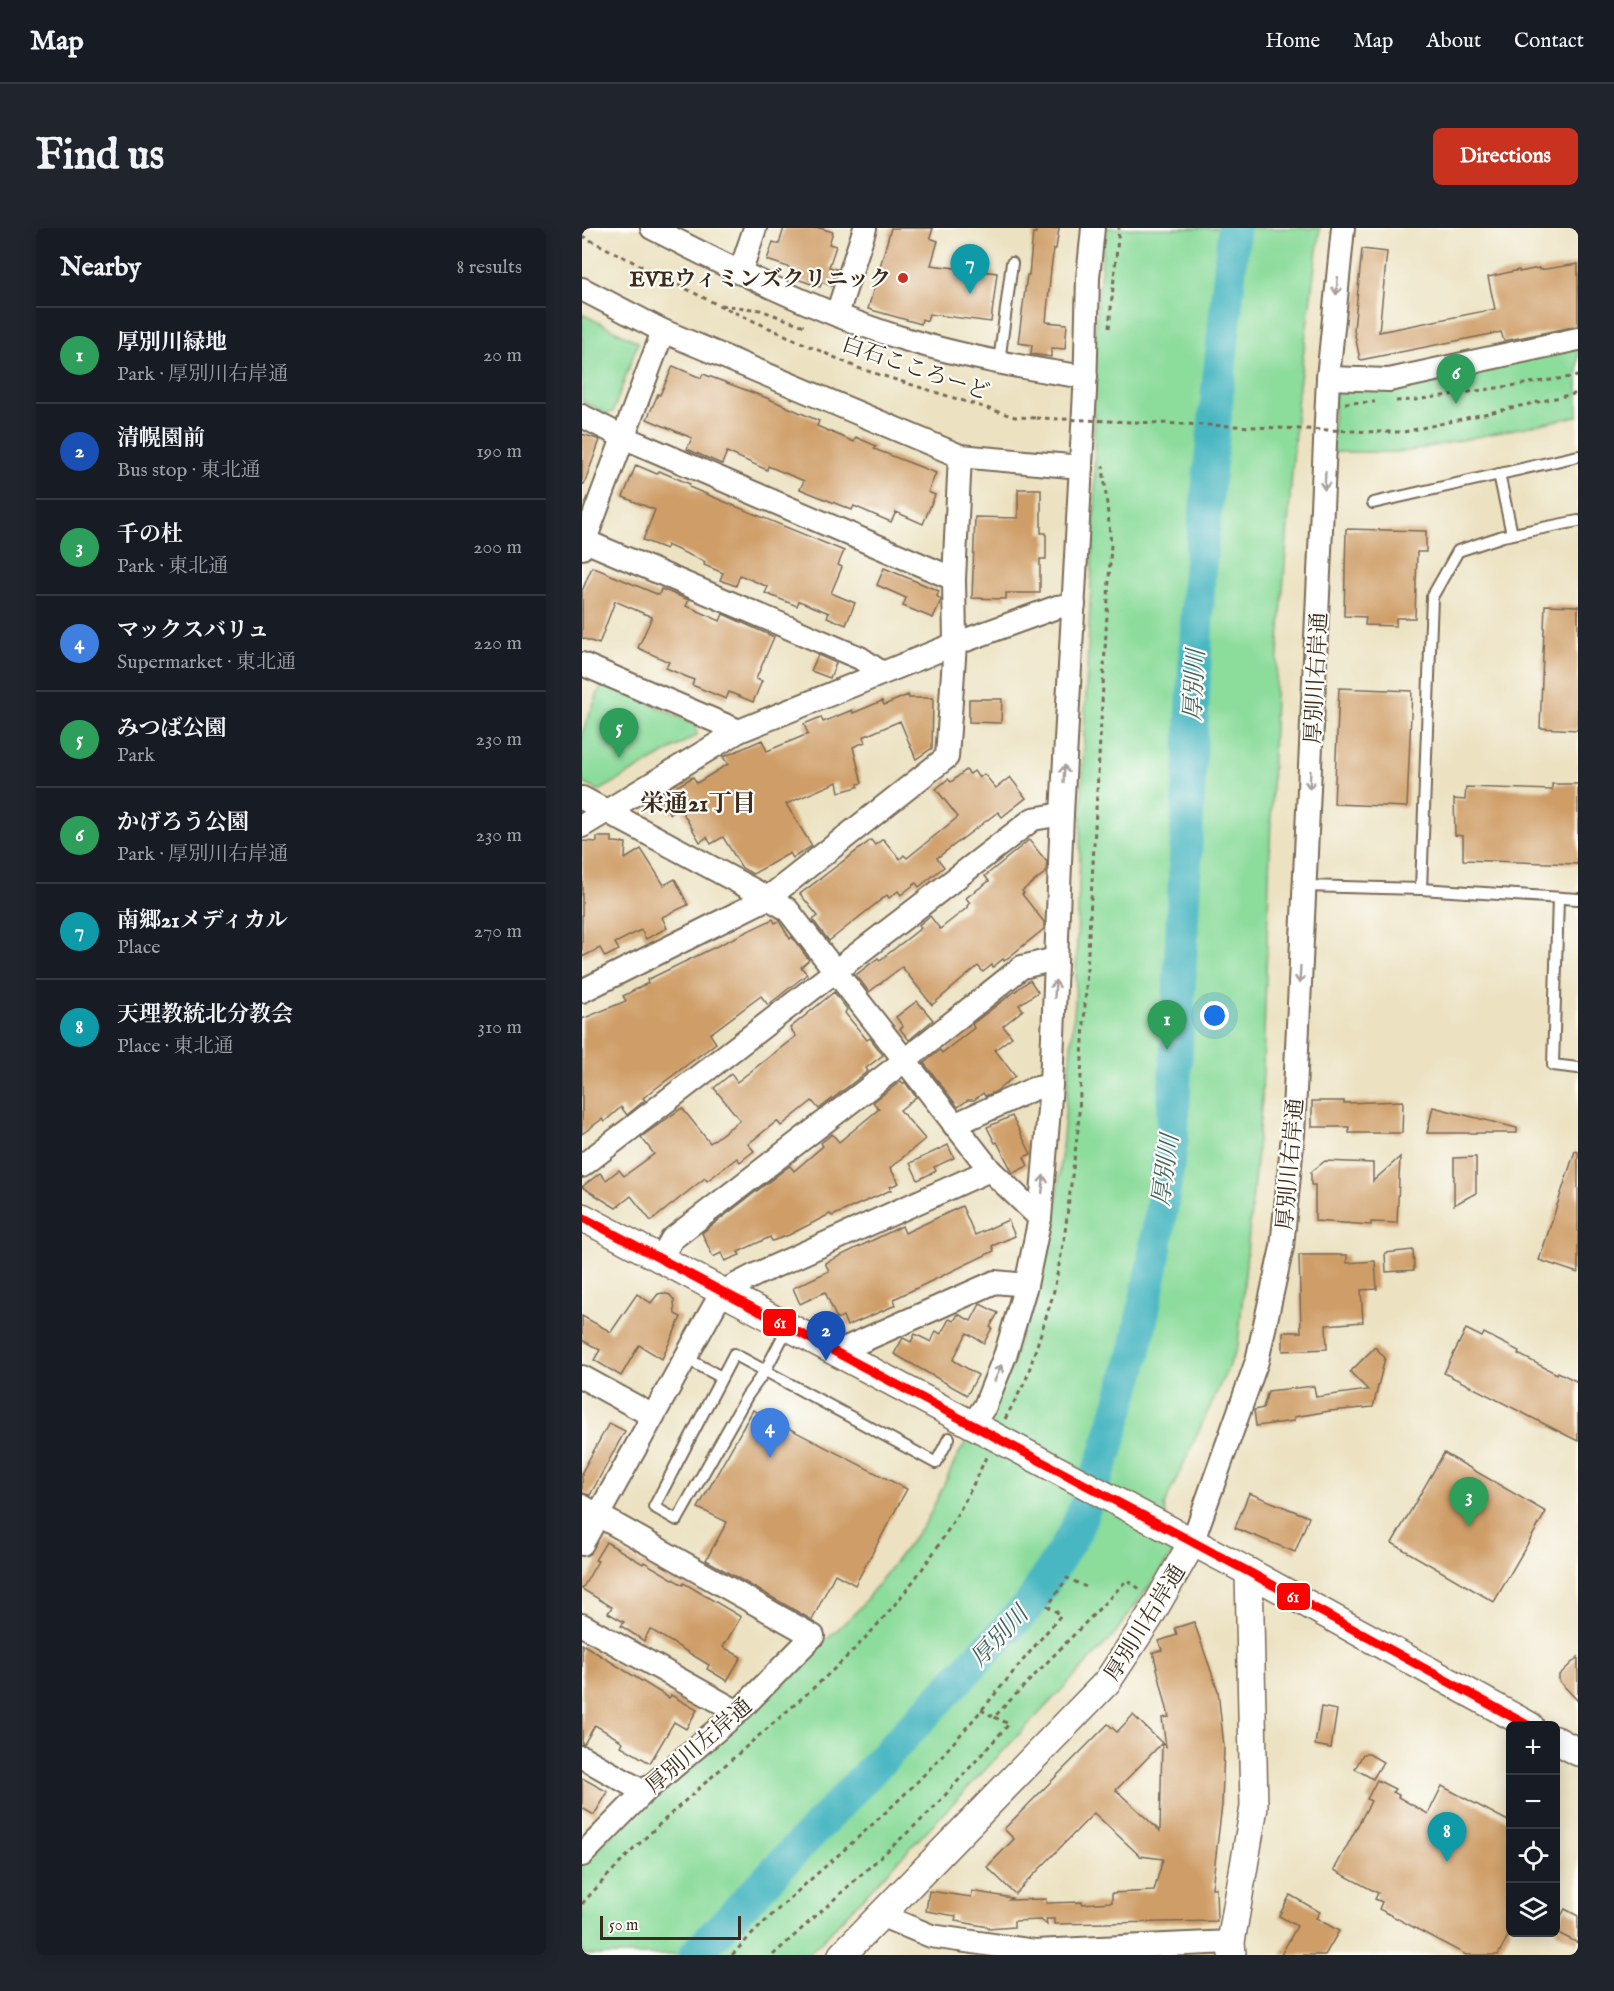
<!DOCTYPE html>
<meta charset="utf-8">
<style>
body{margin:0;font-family:"IM FELL English","Noto Serif JP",serif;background:#20242c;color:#f1f3f6}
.controls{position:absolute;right:18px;bottom:18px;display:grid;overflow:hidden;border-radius:9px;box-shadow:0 3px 15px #0003}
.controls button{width:54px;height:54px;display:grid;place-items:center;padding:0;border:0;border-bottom:2px solid #363941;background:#171b24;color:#f1f3f6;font:30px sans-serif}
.scale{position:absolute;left:18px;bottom:15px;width:141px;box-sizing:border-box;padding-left:6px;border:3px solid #3b2a1e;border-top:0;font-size:16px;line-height:21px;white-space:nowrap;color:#3b2a1e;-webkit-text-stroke:4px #fdfcf7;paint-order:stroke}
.you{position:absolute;left:633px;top:788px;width:21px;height:21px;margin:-15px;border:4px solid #fff;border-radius:50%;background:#1a73e8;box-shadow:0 0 0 9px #1a73e833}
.badge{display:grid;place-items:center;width:39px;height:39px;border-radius:50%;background:#c8321e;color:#fff;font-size:20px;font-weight:700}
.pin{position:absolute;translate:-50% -50px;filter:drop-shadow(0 2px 3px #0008)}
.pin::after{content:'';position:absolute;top:32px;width:21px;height:18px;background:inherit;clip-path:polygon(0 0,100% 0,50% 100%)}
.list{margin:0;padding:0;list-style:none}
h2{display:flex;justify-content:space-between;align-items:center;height:78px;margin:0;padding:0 24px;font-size:26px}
h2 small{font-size:20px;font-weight:400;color:#9ea1a6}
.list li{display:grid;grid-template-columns:39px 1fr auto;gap:18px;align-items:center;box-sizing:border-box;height:96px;padding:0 24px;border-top:2px solid #363941}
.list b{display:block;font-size:22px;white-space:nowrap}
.list p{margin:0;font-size:20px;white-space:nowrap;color:#9ea1a6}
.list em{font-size:20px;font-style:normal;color:#9ea1a6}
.icon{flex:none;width:33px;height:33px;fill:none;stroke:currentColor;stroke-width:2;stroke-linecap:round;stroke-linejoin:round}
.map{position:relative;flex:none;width:996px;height:1727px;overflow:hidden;border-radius:9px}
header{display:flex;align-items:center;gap:36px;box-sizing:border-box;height:84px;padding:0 30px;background:#171b24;border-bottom:2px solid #363941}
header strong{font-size:28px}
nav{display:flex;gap:33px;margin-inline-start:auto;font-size:21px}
.intro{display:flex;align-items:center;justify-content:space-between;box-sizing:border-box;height:144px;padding:0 36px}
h1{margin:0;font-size:42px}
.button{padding:15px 27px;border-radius:9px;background:#c8321e;color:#fff;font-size:21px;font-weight:700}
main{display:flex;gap:36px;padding:0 36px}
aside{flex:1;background:#171b24;border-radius:9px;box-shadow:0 3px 15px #0003}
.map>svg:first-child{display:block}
.green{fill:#8cdc9c;stroke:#64835d;stroke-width:1.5}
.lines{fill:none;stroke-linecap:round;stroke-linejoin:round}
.river{stroke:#48b7c2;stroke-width:33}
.building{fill:#cf9e68}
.service-casing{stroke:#796a57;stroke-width:14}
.minor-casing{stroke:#796a57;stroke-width:26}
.tertiary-casing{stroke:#796a57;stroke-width:30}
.path{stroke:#796a57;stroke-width:3;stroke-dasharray:4.5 4.5;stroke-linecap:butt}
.service{stroke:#fff;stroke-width:10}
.minor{stroke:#fff;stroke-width:22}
.tertiary{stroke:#fff;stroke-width:27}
.path-bridge{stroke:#796a57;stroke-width:3;stroke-dasharray:4.5 4.5;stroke-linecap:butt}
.bus-1-casing{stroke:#fdfcf7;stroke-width:14}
.bus-1{stroke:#f00;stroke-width:9}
.oneway{stroke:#a79f9a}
.poi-dot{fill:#c8321e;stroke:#fdfcf7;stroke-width:2}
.labels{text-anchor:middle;stroke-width:4.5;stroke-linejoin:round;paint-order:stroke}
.poi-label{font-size:22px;font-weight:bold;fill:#3b2a1e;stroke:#fdfcf7;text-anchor:end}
.street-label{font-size:22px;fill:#3b2a1e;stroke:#fdfcf7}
.water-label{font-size:24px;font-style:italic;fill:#406260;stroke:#fdfcf7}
.neighbourhood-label{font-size:24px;font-weight:bold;fill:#3b2a1e;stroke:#fdfcf7}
.line-badge{stroke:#fdfcf7;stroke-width:2}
.badge-label{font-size:16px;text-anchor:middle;font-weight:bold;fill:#fff}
</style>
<header>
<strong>Map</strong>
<nav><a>Home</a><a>Map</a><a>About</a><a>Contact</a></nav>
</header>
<div class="intro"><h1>Find us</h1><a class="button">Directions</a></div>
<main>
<aside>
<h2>Nearby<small>8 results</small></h2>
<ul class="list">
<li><span class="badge" style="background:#2e9e5b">1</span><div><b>厚別川緑地</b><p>Park · 厚別川右岸通</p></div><em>20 m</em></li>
<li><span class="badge" style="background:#1a4fb4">2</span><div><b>清幌園前</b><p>Bus stop · 東北通</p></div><em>190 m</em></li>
<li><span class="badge" style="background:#2e9e5b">3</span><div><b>千の杜</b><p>Park · 東北通</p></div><em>200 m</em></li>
<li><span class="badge" style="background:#3f7fe0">4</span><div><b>マックスバリュ</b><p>Supermarket · 東北通</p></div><em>220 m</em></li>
<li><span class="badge" style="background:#2e9e5b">5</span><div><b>みつば公園</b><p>Park</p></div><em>230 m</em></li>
<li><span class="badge" style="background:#2e9e5b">6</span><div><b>かげろう公園</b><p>Park · 厚別川右岸通</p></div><em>230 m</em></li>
<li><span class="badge" style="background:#0f9aa8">7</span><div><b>南郷21メディカル</b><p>Place</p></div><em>270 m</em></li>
<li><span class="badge" style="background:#0f9aa8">8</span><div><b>天理教統北分教会</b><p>Place · 東北通</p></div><em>310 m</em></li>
</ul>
</aside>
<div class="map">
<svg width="996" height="1727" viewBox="0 0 996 1727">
<rect width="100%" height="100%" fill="#fdfcf7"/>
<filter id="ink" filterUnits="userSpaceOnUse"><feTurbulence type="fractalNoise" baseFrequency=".0167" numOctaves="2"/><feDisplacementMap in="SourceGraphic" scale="12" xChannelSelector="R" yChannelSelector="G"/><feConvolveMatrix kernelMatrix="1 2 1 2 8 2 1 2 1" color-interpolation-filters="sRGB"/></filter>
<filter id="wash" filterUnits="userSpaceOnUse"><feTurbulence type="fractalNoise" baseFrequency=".008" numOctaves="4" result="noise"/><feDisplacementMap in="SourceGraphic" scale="24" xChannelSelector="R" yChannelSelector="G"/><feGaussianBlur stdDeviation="1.35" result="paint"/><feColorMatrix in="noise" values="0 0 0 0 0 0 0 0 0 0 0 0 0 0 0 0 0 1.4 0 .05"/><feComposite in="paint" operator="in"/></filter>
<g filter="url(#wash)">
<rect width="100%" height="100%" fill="#ece2c2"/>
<g class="green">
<polygon points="523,0 738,0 716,166 693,465 680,870 656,1118 582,1278 592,1324 531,1408 226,1727 0,1727 0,1636 81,1555 198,1456 276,1382 345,1292 376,1227 428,1143 474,987 493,774 502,507 513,272 511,122"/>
<polygon points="0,86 56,114 31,184 25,186 0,173"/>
<polygon points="996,120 996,188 822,224 749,224 753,165"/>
<polygon points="25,455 113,497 115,507 17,563 0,554 0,505 20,456"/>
</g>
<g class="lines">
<polyline class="river" points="113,1727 449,1375 493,1304 524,1224 552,1128 571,1035 590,912 617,347 652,0"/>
</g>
<g id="blocks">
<g class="building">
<polygon points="202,0 238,0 251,4 247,16 254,18 247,39 255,41 249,58 240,54 238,59 215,51 218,43 185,32 191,14 197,16"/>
<polygon points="309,0 351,0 348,10 356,13 349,37 415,45 409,94 347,86 345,93 340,91 339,96 286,81"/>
<polygon points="454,0 477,0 474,21 472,21 469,41 464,94 485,96 483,121 469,120 469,129 449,126 450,117 436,115 445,47 447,47 451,5 454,5"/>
<polygon points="780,21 805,24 797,104 913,81 906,49 937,42 937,44 957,40 957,42 996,36 996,98 922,113 919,104 778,132 772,102"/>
<polygon points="91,138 119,150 121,146 185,170 237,193 235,198 272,214 274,209 294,218 292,221 354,245 346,264 353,267 341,296 314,284 309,294 272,278 270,282 218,261 222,253 186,238 185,242 145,224 140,236 105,221 110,210 65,191 76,166 78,167"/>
<polygon points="0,206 18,212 2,256 0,256"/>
<polygon points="54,237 75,246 77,243 108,256 107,259 262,323 256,337 260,339 249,365 273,375 264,397 245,389 247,385 217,373 215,378 183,365 186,359 158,347 154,358 138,352 141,345 122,337 123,334 85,317 84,321 61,312 73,282 41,269"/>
<polygon points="436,261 459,261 459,305 464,305 464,331 458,331 458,365 424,365 424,371 390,370 393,289 436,290"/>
<polygon points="764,301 844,303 844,324 835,324 833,390 814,390 814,398 783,397 784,389 762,388"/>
<polygon points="10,339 77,367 79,361 107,372 104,378 112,381 138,393 141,386 192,409 174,451 180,453 171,474 147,464 144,471 110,457 112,452 84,440 87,434 56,420 70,389 33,373 17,416 0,410 0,363"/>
<polygon points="302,340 357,363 355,368 359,372 351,390 321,378 324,370 295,357"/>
<polygon points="963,377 996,378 996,502 958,500"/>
<polygon points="236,427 254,435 248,450 229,443"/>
<polygon points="757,460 830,463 825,579 752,576"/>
<polygon points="326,467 327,470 351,470 350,520 334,531 318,493 281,509 283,514 271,519 280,555 276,556 276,559 257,564 255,554 204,576 230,618 211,630 208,625 171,646 160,640 141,609 129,616 125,609 118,614 98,580 88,586 77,569 111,549 115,555 146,536 141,529 180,512 185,523 226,506 222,496 239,489 241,494 270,482 271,485 300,473 302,477"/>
<polygon points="387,471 420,471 419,495 387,494"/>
<polygon points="384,542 388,546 392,543 397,550 402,546 414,560 428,549 444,570 420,589 416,584 355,630 362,639 337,659 334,655 319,667 316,663 307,670 305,667 247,713 231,692 236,688 218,666 289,612 293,617 301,611 318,631 322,627 325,630 376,589 354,561 366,551 369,554"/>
<polygon points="970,556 996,556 996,636 881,632 881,608 873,607 872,571 883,572 884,559 970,562"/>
<polygon points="15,609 30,609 30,614 44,615 43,631 59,621 82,657 93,651 106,677 80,689 85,700 64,711 59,702 33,715 37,722 23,729 18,720 0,729 0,613 15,614"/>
<polygon points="447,612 465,634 464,644 440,663 442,665 440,666 462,694 462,701 422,733 421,731 411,739 410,737 401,744 396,738 350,777 320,739 287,764 274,747 296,730 298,732 339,700 337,697 348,688 358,701 386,679 385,678 388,675 384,670 407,653 403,648"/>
<polygon points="191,691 193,695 197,693 208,711 210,709 227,732 219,739 225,746 186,777 179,768 128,806 134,815 61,870 63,872 45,887 39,879 22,894 20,891 0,906 0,791 44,773 41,768 66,755 65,752"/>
<polygon points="448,752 456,764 437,777 441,782 421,798 430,809 413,822 433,848 413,864 403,868 401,865 392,872 386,872 376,879 342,835 358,822 360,825 392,800 390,796"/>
<polygon points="252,764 265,781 263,785 285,812 288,810 301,827 284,840 286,843 237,881 230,873 199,898 195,893 166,916 172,923 158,934 155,930 125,953 123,950 69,993 49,968 34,980 0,959 18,945 24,952 37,942 42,948 72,926 59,909 100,880 128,915 158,892 132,860 149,846 155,854 191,826 214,808 208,800"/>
<polygon points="335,773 351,792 327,812 318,801 321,799 314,789"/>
<polygon points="319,853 321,856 323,854 334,869 318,882 343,911 308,940 317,955 308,959 309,962 250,988 248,986 207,1007 190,1013 188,1009 156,1024 158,1027 143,1033 139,1025 131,1029 120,1005 202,942 208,938 212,943 241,918 239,915 250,906 257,914 297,881 291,874"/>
<polygon points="730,873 762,873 762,875 821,873 820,905 767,905 767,899 730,899"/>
<polygon points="851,879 935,900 935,905 845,905"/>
<polygon points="430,888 449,926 442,929 446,938 431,945 415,914 413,915 405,899"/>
<polygon points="366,917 372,930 352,939 354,943 336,952 328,935"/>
<polygon points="993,923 996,924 996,1045 957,1032"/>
<polygon points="818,929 815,995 789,994 789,997 733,993 733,957 729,957 729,944 743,933 791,935 791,953"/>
<polygon points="894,929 894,965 872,977 872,930"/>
<polygon points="380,978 393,1007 426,992 433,1008 410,1018 412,1023 312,1071 314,1077 265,1098 261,1088 255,1091 243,1064 218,1076 211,1060 247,1043 243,1035 320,998 323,1005"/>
<polygon points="831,1022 832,1042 804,1044 803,1025"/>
<polygon points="717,1027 765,1027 765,1035 793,1033 795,1061 779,1062 781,1094 744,1097 745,1121 701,1123 701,1104 719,1104"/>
<polygon points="81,1065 88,1067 92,1072 93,1086 99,1089 80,1131 57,1117 39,1148 12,1132 18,1122 0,1112 0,1088 29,1104 55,1066 69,1075 76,1066"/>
<polygon points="398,1076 416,1085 408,1099 410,1100 402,1115 385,1105 371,1132 396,1147 385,1167 312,1126 321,1110 329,1114 333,1106 349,1114 354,1103 359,1106 367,1091 372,1093 376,1086 389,1093"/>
<polygon points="884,1101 900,1109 902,1105 937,1123 936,1126 975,1146 976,1144 996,1154 996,1213 862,1145"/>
<polygon points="793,1119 803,1130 791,1179 748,1183 712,1189 712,1193 674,1198 672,1182 681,1180 686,1163 732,1158 734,1169 786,1162 768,1144"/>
<polygon points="171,1182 325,1261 273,1357 253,1346 230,1392 124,1332 145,1294 116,1280"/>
<polygon points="27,1195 43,1203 8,1267 0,1265 0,1244"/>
<polygon points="862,1225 964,1284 912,1374 810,1315"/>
<polygon points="667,1265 727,1289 713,1324 653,1300"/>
<polygon points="24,1314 61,1336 62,1334 101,1357 102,1355 159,1389 141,1419 159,1429 145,1453 125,1441 127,1437 68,1401 62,1413 39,1398 42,1394 26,1385 30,1379 0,1361 16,1333 13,1332"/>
<polygon points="612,1394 636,1463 642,1519 640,1577 630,1660 634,1660 635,1693 472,1696 472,1691 464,1691 465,1697 459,1692 432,1693 432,1699 406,1701 406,1699 373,1693 374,1688 344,1683 347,1663 389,1669 390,1663 430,1670 427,1672 464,1671 464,1675 500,1674 500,1676 530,1674 530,1665 572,1663 581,1631 558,1628 512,1585 433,1666 405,1639 432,1611 422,1601 526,1496 535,1504 551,1487 580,1515 534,1562 578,1603 580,1515 584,1519 580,1490 587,1489 571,1424 580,1422 577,1413 595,1407 593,1400"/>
<polygon points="0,1416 87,1470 89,1467 115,1482 104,1501 92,1494 68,1535 39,1518 41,1514 13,1497 2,1516 0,1516"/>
<polygon points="996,1429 996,1473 977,1453 977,1447"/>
<polygon points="739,1479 755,1482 749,1520 733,1517"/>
<polygon points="781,1526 787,1526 801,1534 791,1551 773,1541"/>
<polygon points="0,1550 26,1564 12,1587 0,1580"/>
<polygon points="795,1552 813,1561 811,1564 817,1567 816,1569 846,1586 860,1558 928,1594 928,1704 916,1727 884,1727 797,1681 800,1674 793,1671 796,1665 752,1642 789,1573 785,1571"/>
<polygon points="708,1667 738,1684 734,1690 757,1703 743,1727 699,1727 715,1698 697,1688"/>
<polygon points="983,1681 996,1688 996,1715 974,1704 974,1697"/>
</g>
</g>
</g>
<g filter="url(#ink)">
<use href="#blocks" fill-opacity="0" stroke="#796a57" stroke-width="1.5"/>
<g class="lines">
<g class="service-casing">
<g id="service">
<polyline points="417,134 430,35"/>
<polyline points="917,246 930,306"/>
<polyline points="791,275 996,228"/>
<polyline points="722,658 839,661 996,671"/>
<polyline points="839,661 850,369 876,323 921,308 996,293"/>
<polyline points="976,670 971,837 996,840"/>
<polyline points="206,1099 183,1143 165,1168 95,1292 72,1279 152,1126 354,1235 367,1210"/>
<polyline points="104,1130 139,1149"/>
</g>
</g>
<g class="minor-casing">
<g id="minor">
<path d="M 70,0 C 150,41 231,82 316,109 C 377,128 441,140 504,149"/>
<polyline points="158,45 173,0"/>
<polyline points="0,61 81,103 378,228 499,239"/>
<polyline points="255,86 283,0"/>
<polyline points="746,150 807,152 996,111"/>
<polyline points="0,188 41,209 372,351"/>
<polyline points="378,228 372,351 373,416 365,529 186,670 205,681 408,942 458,990"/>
<polyline points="3,313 278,430 300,445"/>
<polyline points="0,320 81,103"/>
<polyline points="0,436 157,503"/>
<polyline points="0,570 186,670 0,763"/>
<polyline points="0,598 157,503 373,416 475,379 492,377"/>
<polyline points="372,897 451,861 469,857"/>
<polyline points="0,938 451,591 480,586"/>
<polyline points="79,1030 90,1011 322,833 440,739 474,731"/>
<polyline points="255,1124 413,1054 444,1057"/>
<polyline points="0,1149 71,1188"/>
<polyline points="390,1197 403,1178 424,1125 444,1057 458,990 469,857 480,586 503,163 506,50 511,0"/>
<polyline points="0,1278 231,1408 156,1484 62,1564 0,1627"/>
<polyline points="610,1315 675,1133 700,1019 711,906 746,150 761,0"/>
<polyline points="0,1316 140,1064 173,1047 408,942"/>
<polyline points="0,1397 156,1484"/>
<polyline points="0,1529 62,1564"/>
<polyline points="298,1687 349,1708 453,1723 649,1714"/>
</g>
</g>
<g class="tertiary-casing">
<g id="tertiary">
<polyline points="0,989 667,1344 948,1498"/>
<polyline points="974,1512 996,1524"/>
<polyline points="260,1727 525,1454 567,1390 610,1315"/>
<polyline points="650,1727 649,1714 672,1579 667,1344"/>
</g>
</g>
<g class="path">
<polyline points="0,8 134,76 276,140 433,189 454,190"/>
<polyline points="139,77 178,82 225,99"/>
<polyline points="527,100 537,0"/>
<polyline points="814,173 833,172 996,148"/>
<polyline points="763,175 793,174"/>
<polyline points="795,204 822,204 996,165"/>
<polyline points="423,1191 444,1152 471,1067 482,1012 496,901 529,316 521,238"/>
<polyline points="399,1482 412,1489 545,1352 558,1361"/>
<path d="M 0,1676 C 48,1621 102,1573 157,1525 C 201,1486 247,1449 287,1406 C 335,1354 376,1294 404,1229"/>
<path d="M 150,1727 C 207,1666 274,1615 333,1556 C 385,1503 431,1443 479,1387 L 466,1378 L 485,1350 L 506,1360"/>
<polyline points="191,1727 348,1584 427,1496 412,1489"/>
</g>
<use href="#service" class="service"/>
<use href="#minor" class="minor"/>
<use href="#tertiary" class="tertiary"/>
<polyline class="path-bridge" points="454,190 795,204"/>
<g class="bus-1-casing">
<polyline id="bus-1" points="0,989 667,1344 947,1498"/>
</g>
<use href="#bus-1" class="bus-1"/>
</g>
<defs><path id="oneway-shaft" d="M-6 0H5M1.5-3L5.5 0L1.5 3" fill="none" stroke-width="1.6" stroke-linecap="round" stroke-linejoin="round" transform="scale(1.5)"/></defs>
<g class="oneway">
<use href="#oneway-shaft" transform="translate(755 58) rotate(95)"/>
<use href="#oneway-shaft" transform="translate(743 253) rotate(93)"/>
<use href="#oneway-shaft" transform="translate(482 546) rotate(-87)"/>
<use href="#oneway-shaft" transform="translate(728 552) rotate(93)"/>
<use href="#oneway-shaft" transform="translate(718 747) rotate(93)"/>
<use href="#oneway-shaft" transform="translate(473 761) rotate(-87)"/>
<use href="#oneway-shaft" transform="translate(461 956) rotate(-85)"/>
<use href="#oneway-shaft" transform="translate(416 1145) rotate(-67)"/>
</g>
</g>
<circle class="poi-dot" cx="321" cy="50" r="6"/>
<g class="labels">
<g class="poi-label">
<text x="309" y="58">EVEウィミンズクリニック</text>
</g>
<g class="street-label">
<text transform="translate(334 139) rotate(19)" y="8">白石こころーど</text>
<text transform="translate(733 450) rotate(-87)" y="8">厚別川右岸通</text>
<text transform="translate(707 936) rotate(-85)" y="8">厚別川右岸通</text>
<text transform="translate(562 1394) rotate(-58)" y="8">厚別川右岸通</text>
<text transform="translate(116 1517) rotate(-41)" y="8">厚別川左岸通</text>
</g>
<g class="water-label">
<text transform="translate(612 457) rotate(-87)" y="8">厚別川</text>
<text transform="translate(583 942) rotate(-82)" y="8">厚別川</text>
<text transform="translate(417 1408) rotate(-47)" y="8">厚別川</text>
</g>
<g class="neighbourhood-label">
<text x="116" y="583">栄通21丁目</text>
</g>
</g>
<g class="line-badge">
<rect x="180" y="1080" width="35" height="29" rx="6" fill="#f00"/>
<rect x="694" y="1354" width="35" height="29" rx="6" fill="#f00"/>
</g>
<g class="badge-label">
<text x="198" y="1100">61</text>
<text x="711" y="1374">61</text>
</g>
</svg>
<div class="controls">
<button>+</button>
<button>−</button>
<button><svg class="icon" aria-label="locate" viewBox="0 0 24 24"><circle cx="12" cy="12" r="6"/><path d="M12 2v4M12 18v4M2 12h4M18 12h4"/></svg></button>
<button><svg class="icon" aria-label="layers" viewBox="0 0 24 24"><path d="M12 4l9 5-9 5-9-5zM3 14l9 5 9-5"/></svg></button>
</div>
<div class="scale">50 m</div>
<div class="you"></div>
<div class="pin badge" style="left:585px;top:822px;background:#2e9e5b">1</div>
<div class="pin badge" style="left:244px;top:1133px;background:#1a4fb4">2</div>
<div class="pin badge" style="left:887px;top:1299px;background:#2e9e5b">3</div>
<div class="pin badge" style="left:188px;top:1230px;background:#3f7fe0">4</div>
<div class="pin badge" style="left:37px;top:530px;background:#2e9e5b">5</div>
<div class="pin badge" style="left:874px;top:176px;background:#2e9e5b">6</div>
<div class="pin badge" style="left:388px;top:66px;background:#0f9aa8">7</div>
<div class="pin badge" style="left:865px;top:1634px;background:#0f9aa8">8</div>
</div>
</main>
